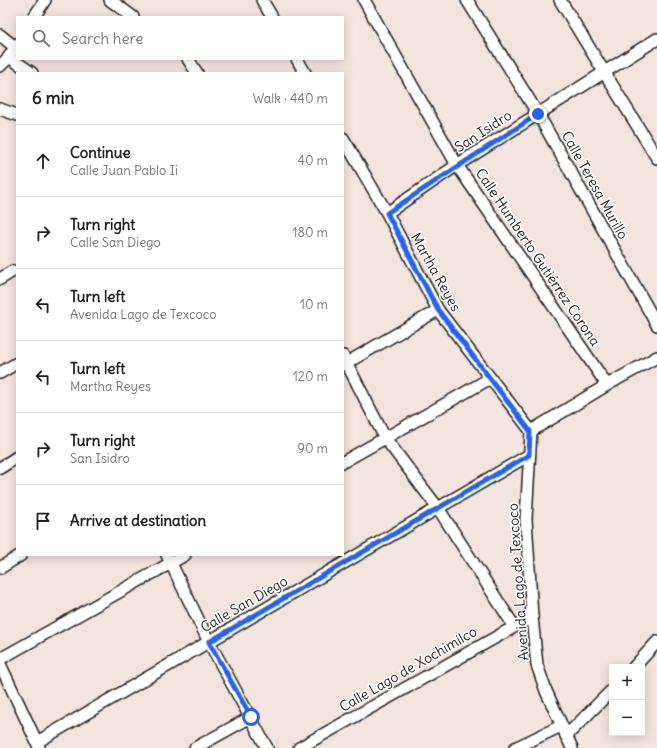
<!DOCTYPE html>
<meta charset="utf-8">
<style>
body{margin:0;font-family:Delius,sans-serif;background:#f2f2f2;color:#202124}
.controls{position:absolute;right:12px;bottom:12px;display:grid;overflow:hidden;border-radius:0px;box-shadow:0 2px 10px #0003}
.controls button{width:36px;height:36px;display:grid;place-items:center;padding:0;border:0;border-bottom:1px solid #e0e0e0;background:#fff;color:#202124;font:20px sans-serif}
.stop{position:absolute;width:12px;height:12px;margin:-9px;border:3px solid #2563eb;border-radius:50%;background:#fff}
.stop.end{background:#2563eb;border-color:#fff;box-shadow:0 1px 4px #0008}
.list{margin:0;padding:0;list-style:none}
h2{display:flex;justify-content:space-between;align-items:center;height:52px;margin:0;padding:0 16px;font-size:17px}
h2 small{font-size:13px;font-weight:400;color:#757577}
.list li{display:grid;grid-template-columns:26px 1fr auto;gap:12px;align-items:center;box-sizing:border-box;height:72px;padding:0 16px;border-top:1px solid #e0e0e0}
.list b{display:block;font-size:15px;white-space:nowrap}
.list p{margin:0;font-size:13px;white-space:nowrap;color:#757577}
.list em{font-size:13px;font-style:normal;color:#757577}
.icon{flex:none;width:22px;height:22px;fill:none;stroke:currentColor;stroke-width:2;stroke-linecap:round;stroke-linejoin:round}
.map{position:relative;flex:none;width:657px;height:748px;overflow:hidden}
.search{position:absolute;background:#fff;box-shadow:0 2px 10px #0003;left:16px;top:16px;width:328px;height:44px;display:flex;align-items:center;gap:10px;box-sizing:border-box;padding:0 14px;border-radius:0px;color:#757577;font-size:15px}
.panel{position:absolute;background:#fff;box-shadow:0 2px 10px #0003;left:16px;top:72px;width:328px;height:484px;border-radius:0px}
.map>svg:first-child{display:block}
.lines{fill:none;stroke-linecap:round;stroke-linejoin:round}
.minor-casing{stroke:#1c1c1c;stroke-width:14}
.minor{stroke:#fff;stroke-width:11}
.route{stroke:#2563eb;stroke-width:5}
.labels{text-anchor:middle;stroke-width:3;stroke-linejoin:round;paint-order:stroke}
.street-label{font-size:14px;fill:#1c1c1c;stroke:#fff}
</style>
<div class="map">
<svg width="657" height="748" viewBox="0 0 657 748">
<rect width="100%" height="100%" fill="#f4e4de"/>
<filter id="ink" filterUnits="userSpaceOnUse"><feTurbulence type="fractalNoise" baseFrequency=".025" numOctaves="2"/><feDisplacementMap in="SourceGraphic" scale="8" xChannelSelector="R" yChannelSelector="G"/><feConvolveMatrix kernelMatrix="1 2 1 2 8 2 1 2 1" color-interpolation-filters="sRGB"/></filter>
<g filter="url(#ink)">
<g class="lines">
<g class="minor-casing">
<g id="minor">
<polyline points="110,0 133,17"/>
<polyline points="262,0 272,17"/>
<polyline points="364,0 457,165 607,385"/>
<polyline points="467,0 538,114 657,325"/>
<polyline points="560,0 657,158"/>
<polyline points="34,17 45,0"/>
<polyline points="0,35 15,47"/>
<polyline points="9,57 32,73"/>
<polyline points="188,59 197,73"/>
<polyline points="297,59 305,73"/>
<polyline points="0,66 9,57 17,44"/>
<polyline points="0,109 17,115"/>
<polyline points="343,138 387,213 438,310 531,431"/>
<polyline points="387,213 457,165 657,39"/>
<polyline points="0,279 13,271"/>
<polyline points="343,356 385,438 438,508 514,626"/>
<polyline points="343,365 438,310"/>
<polyline points="0,373 17,363"/>
<polyline points="531,431 526,519 532,617 537,665 546,691 572,748"/>
<polyline points="531,431 607,385 657,357"/>
<polyline points="343,462 489,379"/>
<polyline points="0,468 17,457"/>
<polyline points="167,555 209,642 267,748"/>
<polyline points="0,568 21,555"/>
<polyline points="0,659 185,555"/>
<polyline points="0,664 39,747"/>
<polyline points="634,667 657,642"/>
<polyline points="566,736 612,690"/>
<polyline points="37,742 529,455"/>
<polyline points="195,748 251,717"/>
<polyline points="299,748 532,617"/>
<polyline points="515,748 561,726"/>
</g>
</g>
<use href="#minor" class="minor"/>
</g>
</g>
<g class="lines" filter="url(#ink)">
<polyline class="route" points="251,717 209,642 529,455 530,431 438,310 387,213 538,114"/>
</g>
<g class="labels">
<g class="street-label">
<text transform="translate(483 131) rotate(-33)" y="5">San Isidro</text>
<text transform="translate(595 185) rotate(61)" y="5">Calle Teresa Murillo</text>
<text transform="translate(538 257) rotate(56)" y="5">Calle Humberto Gutiérrez Corona</text>
<text transform="translate(436 272) rotate(61)" y="5">Martha Reyes</text>
<text transform="translate(518 582) rotate(-94)" y="5">Avenida Lago de Texcoco</text>
<text transform="translate(244 604) rotate(-30)" y="5">Calle San Diego</text>
<text transform="translate(408 669) rotate(-30)" y="5">Calle Lago de Xochimilco</text>
</g>
</g>
</svg>
<div class="controls">
<button>+</button>
<button>−</button>
</div>
<div class="stop" style="left:251px;top:717px"></div>
<div class="stop end" style="left:538px;top:114px"></div>
<div class="search"><svg class="icon" aria-label="search" viewBox="0 0 24 24"><circle cx="10" cy="10" r="6"/><path d="M15 15l6 6"/></svg>Search here</div>
<section class="panel">
<h2>6 min<small>Walk · 440 m</small></h2>
<ul class="list">
<li><svg class="icon" aria-label="ahead" viewBox="0 0 24 24"><path d="M12 20V5M6 11l6-6 6 6"/></svg><div><b>Continue</b><p>Calle Juan Pablo Ii</p></div><em>40 m</em></li>
<li><svg class="icon" aria-label="right" viewBox="0 0 24 24"><path d="M7 20v-9h11M14 6l5 5-5 5"/></svg><div><b>Turn right</b><p>Calle San Diego</p></div><em>180 m</em></li>
<li><svg class="icon" aria-label="left" viewBox="0 0 24 24"><path d="M17 20v-9H6M10 6l-5 5 5 5"/></svg><div><b>Turn left</b><p>Avenida Lago de Texcoco</p></div><em>10 m</em></li>
<li><svg class="icon" aria-label="left" viewBox="0 0 24 24"><path d="M17 20v-9H6M10 6l-5 5 5 5"/></svg><div><b>Turn left</b><p>Martha Reyes</p></div><em>120 m</em></li>
<li><svg class="icon" aria-label="right" viewBox="0 0 24 24"><path d="M7 20v-9h11M14 6l5 5-5 5"/></svg><div><b>Turn right</b><p>San Isidro</p></div><em>90 m</em></li>
<li><svg class="icon" aria-label="arrive" viewBox="0 0 24 24"><path d="M6 21V4h12l-3 4 3 4H6"/></svg><div><b>Arrive at destination</b></div></li>
</ul>
</section>
</div>
